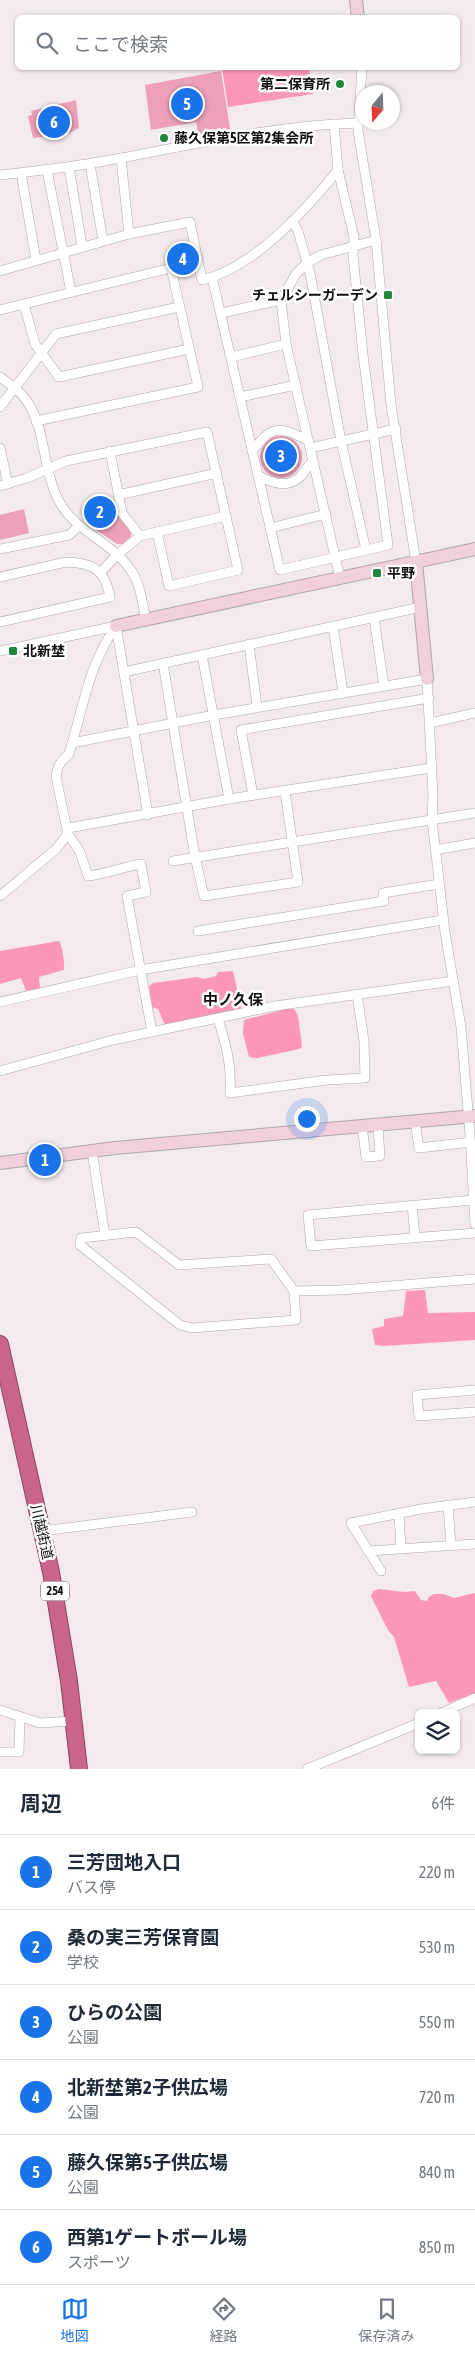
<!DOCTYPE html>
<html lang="ja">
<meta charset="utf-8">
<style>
body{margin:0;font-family:"Asap Condensed","Noto Sans JP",sans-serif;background:#f6f6f7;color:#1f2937}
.controls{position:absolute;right:15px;bottom:15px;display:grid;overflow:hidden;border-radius:8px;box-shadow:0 1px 4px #0004}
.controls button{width:45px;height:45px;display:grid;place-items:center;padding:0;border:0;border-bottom:1px solid #e0e1e3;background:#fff;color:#1f2937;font:25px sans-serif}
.compass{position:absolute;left:355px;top:85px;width:45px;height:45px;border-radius:50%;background:#fff;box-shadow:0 1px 4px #0004;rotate:199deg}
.you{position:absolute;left:306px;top:1118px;width:18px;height:18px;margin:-12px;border:4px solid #fff;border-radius:50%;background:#1a73e8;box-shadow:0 0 0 8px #1a73e833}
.badge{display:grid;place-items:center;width:32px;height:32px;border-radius:50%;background:#1a73e8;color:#fff;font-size:16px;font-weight:700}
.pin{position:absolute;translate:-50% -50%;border:2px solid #fff;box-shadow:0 1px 5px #0006}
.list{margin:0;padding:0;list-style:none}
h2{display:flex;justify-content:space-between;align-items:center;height:65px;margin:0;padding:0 20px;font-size:21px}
h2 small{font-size:16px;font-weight:400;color:#747a83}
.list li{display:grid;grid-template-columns:32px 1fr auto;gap:15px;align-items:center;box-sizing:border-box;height:75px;padding:0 20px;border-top:1px solid #e0e1e3}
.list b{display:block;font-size:19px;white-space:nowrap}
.list p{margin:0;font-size:16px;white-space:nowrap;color:#747a83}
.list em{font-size:16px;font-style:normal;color:#747a83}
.icon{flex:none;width:28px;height:28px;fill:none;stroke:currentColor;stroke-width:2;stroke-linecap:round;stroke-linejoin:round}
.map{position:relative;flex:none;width:475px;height:1769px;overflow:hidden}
.search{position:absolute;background:#fff;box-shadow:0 1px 4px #0004;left:15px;right:15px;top:15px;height:55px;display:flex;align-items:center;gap:12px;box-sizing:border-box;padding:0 18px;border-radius:8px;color:#747a83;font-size:19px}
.sheet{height:515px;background:#fff}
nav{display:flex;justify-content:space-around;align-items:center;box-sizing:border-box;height:70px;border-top:1px solid #e0e1e3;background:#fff;font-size:14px;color:#747a83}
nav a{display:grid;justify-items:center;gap:2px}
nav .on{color:#1a73e8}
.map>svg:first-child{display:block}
.green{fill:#eca1b9}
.forest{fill:#fd97ba}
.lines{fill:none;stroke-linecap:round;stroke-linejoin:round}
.street-casing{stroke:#aea6a8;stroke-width:10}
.secondary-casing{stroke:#aea6a8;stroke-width:14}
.highway-casing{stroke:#8a465f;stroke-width:18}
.street{stroke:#fff;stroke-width:9}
.secondary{stroke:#efd0dc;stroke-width:12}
.highway{stroke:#cb648a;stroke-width:16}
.poi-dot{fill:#20883d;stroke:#fff;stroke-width:2}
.labels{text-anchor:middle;stroke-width:5;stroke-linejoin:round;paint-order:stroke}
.shield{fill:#fff;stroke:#585657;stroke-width:1}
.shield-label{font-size:12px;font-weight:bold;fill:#110e0f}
.poi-label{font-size:14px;font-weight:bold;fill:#110e0f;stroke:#fff;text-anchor:start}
.street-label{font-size:14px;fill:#110e0f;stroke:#fff}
.neighbourhood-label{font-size:15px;font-weight:bold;fill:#110e0f;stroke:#fff}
</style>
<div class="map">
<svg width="475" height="1769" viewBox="0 0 475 1769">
<rect width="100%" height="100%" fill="#f3eaed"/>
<g class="green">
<polygon points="221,71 231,135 199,139 196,122 151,130 145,85"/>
<polygon points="76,100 79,128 69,133 33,138 28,116 32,115 31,111"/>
<polygon points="188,243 196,269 175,273 169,247"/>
<circle cx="281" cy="457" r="21"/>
<polygon points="24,509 29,533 0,540 0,515"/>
<polygon points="118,513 131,530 131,536 123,544 117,544 96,530 105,516"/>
</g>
<g class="forest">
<polygon points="222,68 309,68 313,94 228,107"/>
<path d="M 59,941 C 62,945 65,964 64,970 L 39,977 L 40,988 L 26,991 L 21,978 L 0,984 L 0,951 Z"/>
<polygon points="233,971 241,1007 240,1010 165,1025 158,1009 152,1007 149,986 153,983 197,977 204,979 216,976 218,972"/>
<polygon points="286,1009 294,1009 298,1015 302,1047 299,1049 258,1058 249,1057 243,1034 244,1020"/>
<polygon points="425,1290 428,1313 475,1312 475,1340 384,1346 375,1345 372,1329 384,1326 384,1319 403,1316 406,1291"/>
<polygon points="379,1589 405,1592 415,1591 421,1600 427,1601 429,1597 434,1594 443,1594 454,1598 475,1593 475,1693 449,1703 436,1681 409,1687 394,1637 388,1630 371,1596 373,1591"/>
</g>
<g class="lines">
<g class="street-casing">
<g id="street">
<polyline points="362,68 358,131 376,240 391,405 416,562"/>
<polyline points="121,158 129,234"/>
<polyline points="90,164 103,241"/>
<polyline points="69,167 82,246"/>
<polyline points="47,170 71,292"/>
<polyline points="21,173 36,260"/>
<path d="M 0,175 C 37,171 74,167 110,160 C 193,145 275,125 359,123"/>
<polyline points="292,221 298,231 310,273 341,441 366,550"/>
<path d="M 0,271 L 129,234 L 190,222 L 202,280 C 253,268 306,210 338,170"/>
<polyline points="212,277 280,570 388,545 363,355 353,255 354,237 338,170 334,124"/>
<polyline points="24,304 35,344 59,377 189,349"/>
<polyline points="0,310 171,268 198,387 36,421"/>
<polyline points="221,313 281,300"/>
<polyline points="231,357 286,344"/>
<path d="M 0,377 C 11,385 23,393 30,406 C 46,434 43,471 59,501 C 75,532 111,541 130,569 C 141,584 142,603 146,620"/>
<polyline points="240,397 296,385"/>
<polyline points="0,407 56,334 179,307"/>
<polyline points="0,448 8,484"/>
<polyline points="310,448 396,429"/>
<polyline points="110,451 122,513 140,536"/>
<path d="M 252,451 C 262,439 271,425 289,432 C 296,434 301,438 308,440"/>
<path d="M 258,475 C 271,483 287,489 300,477 C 305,472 307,466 313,461"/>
<polyline points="0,486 27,478 66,461 207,432 238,570 169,586 157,532"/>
<polyline points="118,495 217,473"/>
<polyline points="270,528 326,514"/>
<polyline points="0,549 69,535 79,526"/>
<polyline points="101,572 117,555 140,536 226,516"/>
<path d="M 0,577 L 66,562 C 94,563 105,570 110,597 L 0,622"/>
<polyline points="340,578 286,344 281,300 296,274 307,263 321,255 376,240"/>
<polyline points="374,618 384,686"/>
<polyline points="116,626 148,815"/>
<polyline points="333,626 343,693"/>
<polyline points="249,644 257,707"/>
<polyline points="0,651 116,626"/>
<polyline points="202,655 229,799"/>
<polyline points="163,663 195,857 204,896 298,882 285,791"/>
<polyline points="124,672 421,607"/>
<polyline points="430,723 475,713"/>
<polyline points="72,743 214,715 427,679 433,795 432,820 445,932 461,1027 470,1135 475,1224"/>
<polyline points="253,795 241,730 429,698"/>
<polyline points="68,828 229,799 431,768"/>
<path d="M 68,834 L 80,852 L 88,876 C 106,874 123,867 141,864 L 146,892 L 127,896 L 152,1032"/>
<polyline points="435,850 475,843"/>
<polyline points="173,861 475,813"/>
<path d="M 0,896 L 56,849 L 68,834 L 56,777 C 57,766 61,761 69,754 C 83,709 88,666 116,626"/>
<polyline points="198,931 384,901 383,893 439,884"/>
<polyline points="0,1002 140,970 443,920"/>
<path d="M 218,1019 C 226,1044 232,1066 230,1093 L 327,1080 L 365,1078 L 364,1041 L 357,994"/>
<polyline points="0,1071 113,1040 275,1006 453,981"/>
<polyline points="415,1121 419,1148 471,1142"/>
<polyline points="362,1126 366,1157 380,1156 378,1125"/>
<polyline points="92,1151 105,1235"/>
<polyline points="473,1200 308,1215 311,1246 475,1233"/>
<polyline points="412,1205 415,1237"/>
<polygon points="136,1232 179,1265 271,1259 294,1291 296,1320 192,1328 180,1325 80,1245 81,1238"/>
<polyline points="294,1291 341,1290 475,1279"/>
<polyline points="475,1390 417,1395 419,1416 475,1412"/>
<polyline points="448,1505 451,1545"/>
<polyline points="399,1514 401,1549"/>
<polyline points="42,1531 192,1512"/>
<polyline points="368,1551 475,1544"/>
<polyline points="381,1571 351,1523 421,1509 475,1502"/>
<polyline points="0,1710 40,1723 73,1721"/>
<polyline points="441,1713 475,1698"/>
<polyline points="0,1752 19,1752 20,1717"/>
<polyline points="307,1769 419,1723"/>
</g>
</g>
<g class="secondary-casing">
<g id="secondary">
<polyline points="356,0 358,18"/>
<polyline points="416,562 427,679"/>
<polyline points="116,626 475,549"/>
<polyline points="0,1163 115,1148 475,1116"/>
</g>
</g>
<g class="highway-casing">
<polyline id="highway" points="0,1344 51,1572 69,1681 79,1769"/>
</g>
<use href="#street" class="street"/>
<use href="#secondary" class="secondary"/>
<use href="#highway" class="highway"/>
</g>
<g class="poi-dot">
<circle cx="340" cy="84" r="5"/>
<circle cx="164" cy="138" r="5"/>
<rect x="383" y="290" width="10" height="10" rx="2.5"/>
<rect x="372" y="568" width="10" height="10" rx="2.5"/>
<rect x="8" y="646" width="10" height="10" rx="2.5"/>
</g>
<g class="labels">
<rect class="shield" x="41" y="1581.5" width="28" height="19" rx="4"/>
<g class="shield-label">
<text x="55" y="1595">254</text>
</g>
<g class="poi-label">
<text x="330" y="89" text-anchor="end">第二保育所</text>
<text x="174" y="143">藤久保第5区第2集会所</text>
<text x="378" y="300" text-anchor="end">チェルシーガーデン</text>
<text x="387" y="578">平野</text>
<text x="23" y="656">北新埜</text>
</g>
<g class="street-label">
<text transform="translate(42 1532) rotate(77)" y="5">川越街道</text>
</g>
<g class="neighbourhood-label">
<text x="233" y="1005">中ノ久保</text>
</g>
</g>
</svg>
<div class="controls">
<button><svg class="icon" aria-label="layers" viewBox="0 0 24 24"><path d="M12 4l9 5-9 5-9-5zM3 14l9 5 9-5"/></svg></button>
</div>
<svg class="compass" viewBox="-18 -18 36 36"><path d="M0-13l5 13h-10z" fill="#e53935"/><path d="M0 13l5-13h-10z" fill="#747a83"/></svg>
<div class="you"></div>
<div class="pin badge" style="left:45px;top:1160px">1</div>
<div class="pin badge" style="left:100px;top:512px">2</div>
<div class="pin badge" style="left:281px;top:456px">3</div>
<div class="pin badge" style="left:183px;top:259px">4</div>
<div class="pin badge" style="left:187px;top:104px">5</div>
<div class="pin badge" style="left:54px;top:122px">6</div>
<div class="search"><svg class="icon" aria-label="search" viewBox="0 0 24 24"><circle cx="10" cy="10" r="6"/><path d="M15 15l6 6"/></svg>ここで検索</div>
</div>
<section class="sheet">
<h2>周辺<small>6件</small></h2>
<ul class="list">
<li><span class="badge">1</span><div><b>三芳団地入口</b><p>バス停</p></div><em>220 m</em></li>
<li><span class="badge">2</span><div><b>桑の実三芳保育園</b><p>学校</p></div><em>530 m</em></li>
<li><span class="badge">3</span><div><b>ひらの公園</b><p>公園</p></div><em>550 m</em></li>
<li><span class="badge">4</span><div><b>北新埜第2子供広場</b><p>公園</p></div><em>720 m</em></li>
<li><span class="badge">5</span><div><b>藤久保第5子供広場</b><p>公園</p></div><em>840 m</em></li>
<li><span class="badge">6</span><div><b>西第1ゲートボール場</b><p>スポーツ</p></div><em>850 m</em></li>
</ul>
</section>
<nav>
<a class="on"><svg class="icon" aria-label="map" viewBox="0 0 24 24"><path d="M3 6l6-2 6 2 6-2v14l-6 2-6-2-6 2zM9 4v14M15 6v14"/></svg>地図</a>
<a><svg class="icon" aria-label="directions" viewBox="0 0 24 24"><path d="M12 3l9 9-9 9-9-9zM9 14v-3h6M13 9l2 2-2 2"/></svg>経路</a>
<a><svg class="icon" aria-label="saved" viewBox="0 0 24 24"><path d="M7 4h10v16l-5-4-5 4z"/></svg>保存済み</a>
</nav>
